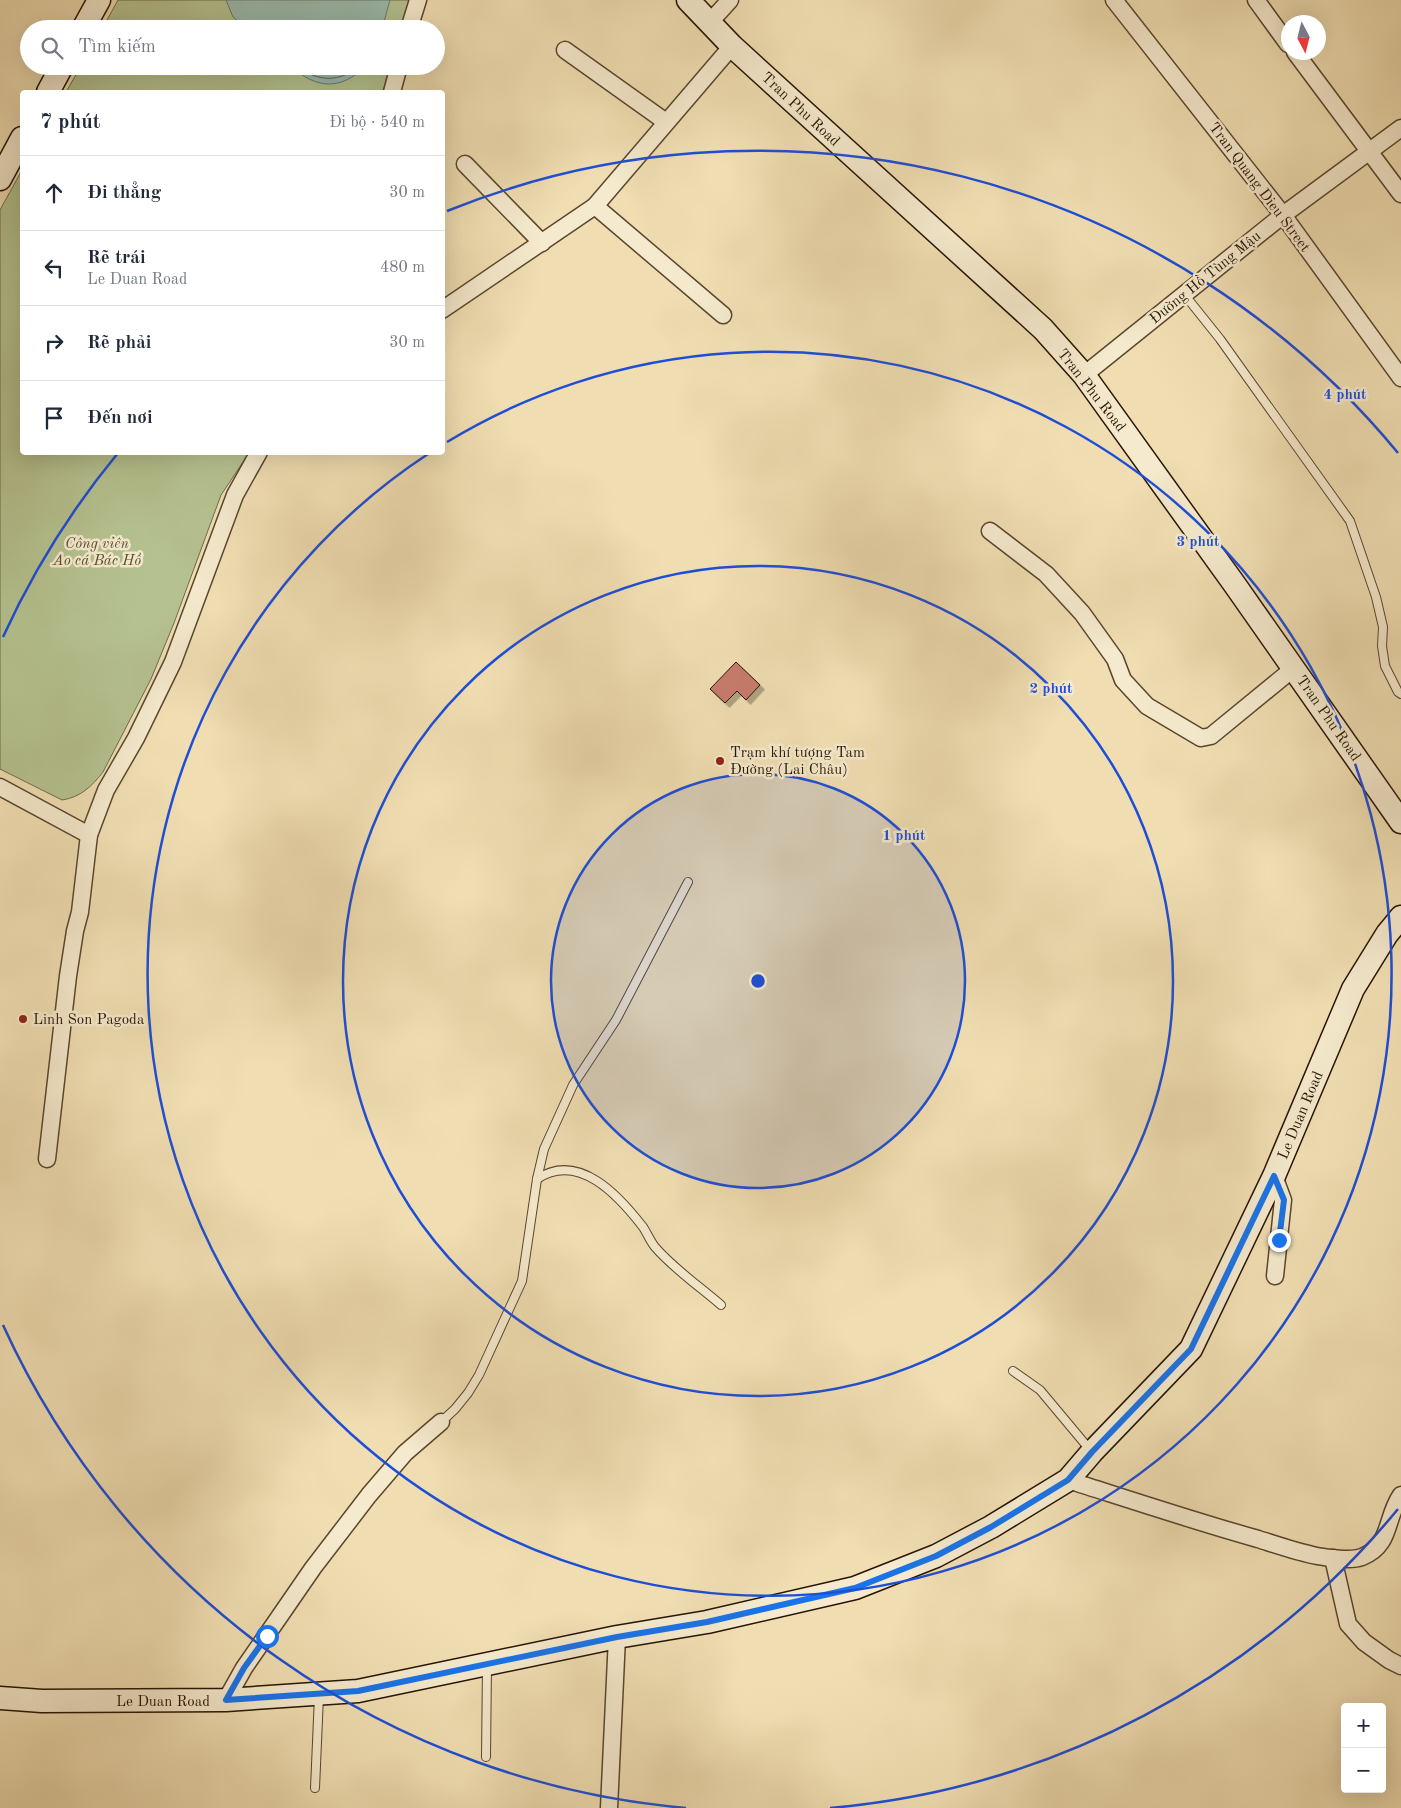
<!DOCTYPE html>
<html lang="vi">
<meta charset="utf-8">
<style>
body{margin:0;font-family:"Old Standard TT",serif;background:#f2f2f3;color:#1f2937}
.controls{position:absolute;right:15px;bottom:15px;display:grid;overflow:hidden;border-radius:5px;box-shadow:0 5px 20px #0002}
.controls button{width:45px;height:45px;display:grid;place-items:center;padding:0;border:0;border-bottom:1px solid #e0e1e3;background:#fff;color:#1f2937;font:25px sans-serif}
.compass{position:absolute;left:1281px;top:15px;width:45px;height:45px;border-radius:50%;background:#fff;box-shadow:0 5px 20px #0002;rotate:173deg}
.stop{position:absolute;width:15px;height:15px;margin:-11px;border:4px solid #1a73e8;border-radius:50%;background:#fff}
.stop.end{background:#1a73e8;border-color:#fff;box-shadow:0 1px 5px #0008}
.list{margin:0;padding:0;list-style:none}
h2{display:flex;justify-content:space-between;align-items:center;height:65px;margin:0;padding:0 20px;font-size:21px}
h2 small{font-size:16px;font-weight:400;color:#747a83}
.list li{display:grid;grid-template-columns:32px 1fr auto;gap:15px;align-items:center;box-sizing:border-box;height:75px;padding:0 20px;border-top:1px solid #e0e1e3}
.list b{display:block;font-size:19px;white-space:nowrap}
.list p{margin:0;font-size:16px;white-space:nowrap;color:#747a83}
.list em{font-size:16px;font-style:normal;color:#747a83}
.icon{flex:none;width:28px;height:28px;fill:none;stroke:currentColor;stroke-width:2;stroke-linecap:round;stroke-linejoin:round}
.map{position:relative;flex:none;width:1401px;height:1808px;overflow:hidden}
.search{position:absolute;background:#fff;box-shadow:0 5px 20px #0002;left:20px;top:20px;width:425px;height:55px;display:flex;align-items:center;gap:12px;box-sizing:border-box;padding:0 18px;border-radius:28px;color:#747a83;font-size:19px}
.panel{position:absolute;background:#fff;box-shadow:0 5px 20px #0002;left:20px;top:90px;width:425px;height:365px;border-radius:5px}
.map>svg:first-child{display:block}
.green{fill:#b5c290;stroke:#6e6b49}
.water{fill:#9abcb0;stroke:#6c796a}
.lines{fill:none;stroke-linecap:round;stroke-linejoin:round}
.shore{stroke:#616859;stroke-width:1}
.building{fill:#c87b6d;stroke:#281402;filter:url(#shadow)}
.lane-casing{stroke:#5a462e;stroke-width:10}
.street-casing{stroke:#5a462e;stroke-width:19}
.secondary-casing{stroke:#281402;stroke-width:25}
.lane{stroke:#f5eacd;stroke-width:8}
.street{stroke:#f5eacd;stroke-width:16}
.secondary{stroke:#f5eacd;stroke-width:22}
.route{stroke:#1a73e8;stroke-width:6}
.ring{fill:none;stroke:#1d4ed8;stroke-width:2.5}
.poi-dot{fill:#8f2418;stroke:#f5eacd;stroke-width:2}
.labels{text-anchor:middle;stroke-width:5;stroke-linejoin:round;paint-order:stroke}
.street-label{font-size:15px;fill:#281402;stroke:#f5eacd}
.park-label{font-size:15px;font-style:italic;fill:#595134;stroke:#f5eacd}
.poi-label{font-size:15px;fill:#281402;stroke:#f5eacd;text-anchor:start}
.centre{fill:#1d4ed8;stroke:#f5eacd;stroke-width:2.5}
.ring-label{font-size:15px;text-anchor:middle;font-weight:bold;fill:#1d4ed8;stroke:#f5eacd;stroke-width:5;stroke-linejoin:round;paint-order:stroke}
</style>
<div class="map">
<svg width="1401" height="1808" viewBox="0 0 1401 1808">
<defs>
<filter id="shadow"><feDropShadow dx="4.5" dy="4.5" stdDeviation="0" flood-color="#0004"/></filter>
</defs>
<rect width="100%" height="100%" fill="#f0deb2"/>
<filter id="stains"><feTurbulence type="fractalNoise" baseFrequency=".004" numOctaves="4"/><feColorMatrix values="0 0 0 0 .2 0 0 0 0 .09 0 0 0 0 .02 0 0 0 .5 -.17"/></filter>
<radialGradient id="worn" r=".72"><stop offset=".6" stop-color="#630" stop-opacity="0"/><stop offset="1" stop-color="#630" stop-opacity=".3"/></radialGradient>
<g class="green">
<polygon points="118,0 409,0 401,29 102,29"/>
<polygon points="81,66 391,66 383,92 66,92"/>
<path d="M 22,170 L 22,452 L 249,453 L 221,495 L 174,623 L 151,679 L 103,772 C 91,787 81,797 62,800 L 0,769 L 0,210 Z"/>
</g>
<g class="water">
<polygon points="226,0 390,0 382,29 247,29 233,17"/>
<path d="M 290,66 L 366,66 C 340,91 317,89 290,66 Z"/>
</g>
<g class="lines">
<path class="shore" d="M 298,66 C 316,82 341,83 358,66"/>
</g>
<polygon class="building" points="736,662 760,685 746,700 737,691 725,703 710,689"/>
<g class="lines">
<g class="lane-casing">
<g id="lane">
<polyline points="1184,294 1220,339 1350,521 1376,597 1383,627 1382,646 1385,666 1398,692 1401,694"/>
<path d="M 537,1179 C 579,1151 619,1196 643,1227 C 647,1233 650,1241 655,1247 C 674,1269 699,1286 721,1305"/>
<polyline points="1013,1371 1040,1390 1091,1451"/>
<polyline points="441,1422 455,1409 468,1393 479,1375 522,1281 537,1179 544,1149 573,1085 616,1020 688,882"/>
<polyline points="486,1757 487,1666"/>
<polyline points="315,1788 319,1696"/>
</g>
</g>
<g class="street-casing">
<g id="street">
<polyline points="1114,0 1283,215 1401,378"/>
<polyline points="1256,0 1288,44"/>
<polyline points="710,22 730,0"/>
<polyline points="409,29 418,0"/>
<polyline points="565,50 666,122"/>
<polyline points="1295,52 1401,194"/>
<polyline points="392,92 399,66"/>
<polyline points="465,164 542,243"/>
<polyline points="595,206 723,315"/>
<polyline points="442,310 595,206 732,46"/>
<polyline points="1084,375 1283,215 1401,128"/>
<polyline points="990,531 1046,574 1082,613 1115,659 1123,680 1147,706 1201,738 1211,736 1294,668"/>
<polyline points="0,787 89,835"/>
<polyline points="47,1159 68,976 75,931 80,912 89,835 106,790 136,738 173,662 235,495 259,452"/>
<polyline points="1274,1176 1283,1200 1275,1276"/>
<path d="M 1068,1480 C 1131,1500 1194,1521 1258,1539 C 1277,1545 1297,1552 1317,1556 C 1327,1558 1352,1561 1362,1557 C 1392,1545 1385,1518 1401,1495"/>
<polyline points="1333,1558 1348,1624 1364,1642 1389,1660 1401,1666"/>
<polyline points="226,1700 244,1668 313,1568 369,1495 405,1453 441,1422"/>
<polyline points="609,1808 617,1637"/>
</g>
</g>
<g class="secondary-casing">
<g id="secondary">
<polyline points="688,0 732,46 1043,329 1084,375 1235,585 1401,822"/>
<polyline points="83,29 99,0"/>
<polyline points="48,92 62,66"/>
<polyline points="0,179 22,138"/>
<polyline points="0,1698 42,1701 226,1700 358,1691 617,1637 707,1622 855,1588 936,1556 991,1527 1068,1480 1092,1452 1191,1349 1274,1176 1353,989 1387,934 1401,917"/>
</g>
</g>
<use href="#lane" class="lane"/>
<use href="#street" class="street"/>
<use href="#secondary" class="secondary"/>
</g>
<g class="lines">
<polyline class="route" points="267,1636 244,1668 226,1700 358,1691 617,1637 707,1622 855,1588 936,1556 991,1527 1068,1480 1092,1452 1191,1349 1274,1176 1284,1200 1279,1240"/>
</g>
<circle cx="758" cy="981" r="207" fill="#1d4ed8" fill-opacity=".12"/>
<g class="ring">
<circle cx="758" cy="981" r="207"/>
<circle cx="758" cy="981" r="415"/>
<path d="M447 442A622 622 0 1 1 428 454"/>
<path d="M1398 1509A830 830 0 0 1 830 1808M686 1808A830 830 0 0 1 3 1325M3 637A830 830 0 0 1 118 453M447 211A830 830 0 0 1 1398 453"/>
</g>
<g class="poi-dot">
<circle cx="720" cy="761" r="5"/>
<circle cx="23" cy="1019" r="5"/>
</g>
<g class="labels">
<g class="street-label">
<text transform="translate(801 109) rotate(43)" y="5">Tran Phu Road</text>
<text transform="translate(1260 187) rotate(53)" y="5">Tran Quang Dieu Street</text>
<text transform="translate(1205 277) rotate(-39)" y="5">Đường Hồ Tùng Mậu</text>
<text transform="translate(1092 390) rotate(52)" y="5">Tran Phu Road</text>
<text transform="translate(1329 718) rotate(55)" y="5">Tran Phu Road</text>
<text transform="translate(1300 1115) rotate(-67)" y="5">Le Duan Road</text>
<text x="163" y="1706">Le Duan Road</text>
</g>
<g class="park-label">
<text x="97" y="548">Công viên<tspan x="97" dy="17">Ao cá Bác Hồ</tspan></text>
</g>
<g class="poi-label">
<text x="730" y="757">Trạm khí tượng Tam<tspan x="730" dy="17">Đường (Lai Châu)</tspan></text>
<text x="33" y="1024">Linh Son Pagoda</text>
</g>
</g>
<circle cx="758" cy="981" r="8" class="centre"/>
<g class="ring-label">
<text x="1345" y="399">4 phút</text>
<text x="1198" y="546">3 phút</text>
<text x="1051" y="693">2 phút</text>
<text x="904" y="840">1 phút</text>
</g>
<rect width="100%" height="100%" filter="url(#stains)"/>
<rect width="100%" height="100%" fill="url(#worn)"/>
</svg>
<div class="controls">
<button>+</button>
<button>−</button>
</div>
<svg class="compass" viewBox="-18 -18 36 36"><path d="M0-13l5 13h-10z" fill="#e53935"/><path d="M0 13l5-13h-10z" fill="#747a83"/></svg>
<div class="stop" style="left:267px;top:1636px"></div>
<div class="stop end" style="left:1279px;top:1240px"></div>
<div class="search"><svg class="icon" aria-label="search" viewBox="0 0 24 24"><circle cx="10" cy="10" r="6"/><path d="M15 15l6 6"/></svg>Tìm kiếm</div>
<section class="panel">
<h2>7 phút<small>Đi bộ · 540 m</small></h2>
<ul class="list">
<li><svg class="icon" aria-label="ahead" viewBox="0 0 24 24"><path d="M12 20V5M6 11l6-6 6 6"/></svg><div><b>Đi thẳng</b></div><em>30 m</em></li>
<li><svg class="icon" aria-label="left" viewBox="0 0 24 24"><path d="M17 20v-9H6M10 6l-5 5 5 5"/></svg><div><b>Rẽ trái</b><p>Le Duan Road</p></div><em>480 m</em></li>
<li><svg class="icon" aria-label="right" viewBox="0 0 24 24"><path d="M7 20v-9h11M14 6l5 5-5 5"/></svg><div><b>Rẽ phải</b></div><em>30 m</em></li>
<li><svg class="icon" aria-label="arrive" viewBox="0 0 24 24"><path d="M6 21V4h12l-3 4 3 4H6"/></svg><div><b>Đến nơi</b></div></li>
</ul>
</section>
</div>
